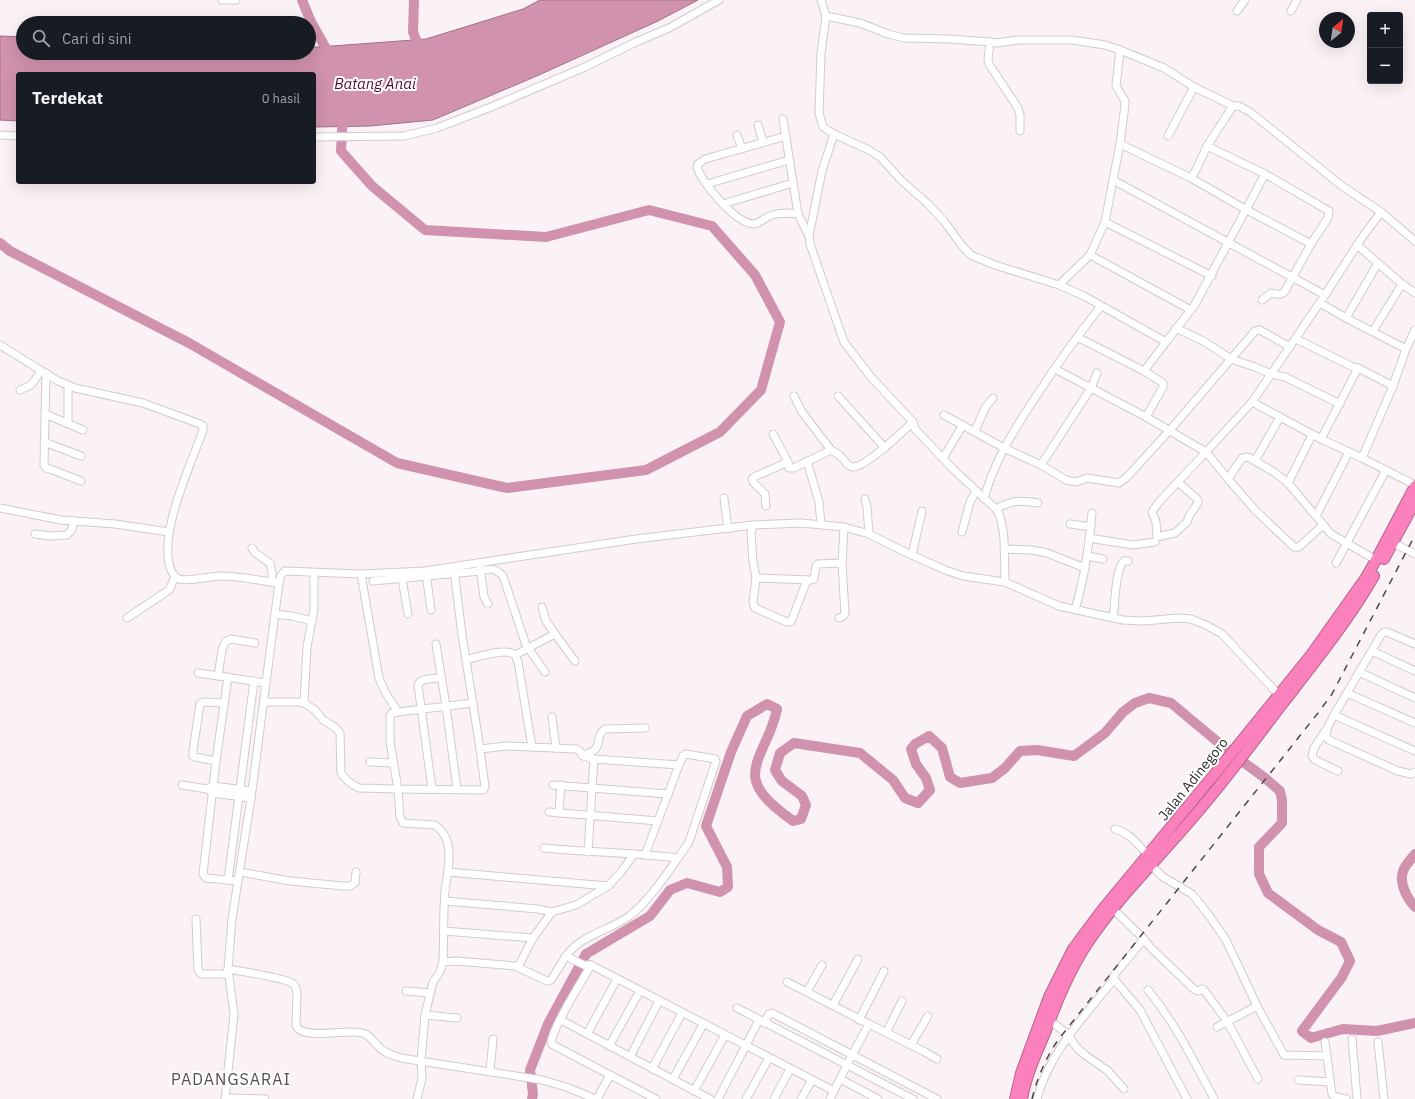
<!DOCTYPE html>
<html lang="id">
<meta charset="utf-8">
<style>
body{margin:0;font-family:"IBM Plex Sans",sans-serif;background:#242831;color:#f1f3f6}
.controls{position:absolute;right:12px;top:12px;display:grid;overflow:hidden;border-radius:4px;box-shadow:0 4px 16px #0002}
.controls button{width:36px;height:36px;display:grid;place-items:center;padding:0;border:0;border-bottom:1px solid #363941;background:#171b24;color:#f1f3f6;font:20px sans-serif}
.compass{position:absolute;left:1319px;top:12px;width:36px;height:36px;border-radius:50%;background:#171b24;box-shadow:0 4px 16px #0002;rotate:29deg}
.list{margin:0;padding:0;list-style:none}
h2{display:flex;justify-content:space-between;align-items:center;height:52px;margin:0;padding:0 16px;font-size:17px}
h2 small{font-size:13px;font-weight:400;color:#9ea1a6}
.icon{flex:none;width:22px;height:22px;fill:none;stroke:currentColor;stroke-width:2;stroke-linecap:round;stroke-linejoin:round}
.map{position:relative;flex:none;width:1415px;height:1099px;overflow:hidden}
.search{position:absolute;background:#171b24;box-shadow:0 4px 16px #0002;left:16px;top:16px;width:300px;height:44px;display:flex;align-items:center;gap:10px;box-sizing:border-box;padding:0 14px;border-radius:22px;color:#9ea1a6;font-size:15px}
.panel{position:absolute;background:#171b24;box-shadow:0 4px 16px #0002;left:16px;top:72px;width:300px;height:112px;border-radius:4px}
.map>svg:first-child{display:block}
.water{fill:#d092ad;stroke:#9f7386}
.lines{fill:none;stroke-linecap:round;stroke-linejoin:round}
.river{stroke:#d092ad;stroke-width:10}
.minor-casing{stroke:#d2cacd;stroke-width:9}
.highway-casing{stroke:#b36389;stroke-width:12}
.minor{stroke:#fff;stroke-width:7}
.highway{stroke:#fb81bc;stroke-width:10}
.rail{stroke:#4d494a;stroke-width:1.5;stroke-dasharray:7 7;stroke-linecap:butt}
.labels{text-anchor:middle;stroke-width:4;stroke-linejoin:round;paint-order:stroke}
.street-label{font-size:14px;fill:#2d2a2b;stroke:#fff}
.water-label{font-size:15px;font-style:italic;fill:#550a36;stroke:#fff}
.quarter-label{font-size:16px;letter-spacing:1px;fill:#564e51;stroke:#fff}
</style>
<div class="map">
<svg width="1415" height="1099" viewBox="0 0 1415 1099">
<rect width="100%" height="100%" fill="#fbf2f5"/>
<polygon class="water" points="540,0 698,0 658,21 539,75 433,120 370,126 314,127 314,74 18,74 18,121 0,120 0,36 23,37 23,53 309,53 309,47 319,47 426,39 523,9"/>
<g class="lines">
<g class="river">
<polyline points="302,0 311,22 332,59"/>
<polyline points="414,0 413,32 421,52"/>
<polyline points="0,243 10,251 189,343 397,463 507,488 646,470 720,432 761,390 780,322 755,275 712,226 649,210 546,237 425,230 372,186 341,151 343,113"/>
<path d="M 1415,854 C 1412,858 1408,862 1405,867 C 1397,880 1406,897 1415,907"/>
<path d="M 532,1099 L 533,1094 L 530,1070 L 548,1024 L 586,954 L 650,916 L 670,890 L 687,883 L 720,892 L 728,887 L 727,867 L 706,826 L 731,752 L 747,716 L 767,704 L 777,709 C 776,714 774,721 772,726 C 767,742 751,765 756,781 C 760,797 781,812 793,821 L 801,819 L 806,805 L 802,796 L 782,781 L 775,770 L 780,753 L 794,743 L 860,753 L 893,780 L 905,798 L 918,803 L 930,790 L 926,778 L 916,764 L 911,749 L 915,744 L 929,736 L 942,748 L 950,777 L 960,783 L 992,778 L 1005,768 L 1020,751 L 1037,750 L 1074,756 L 1105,733 L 1123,712 L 1135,703 L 1149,698 L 1171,703 L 1231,753 L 1265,778 L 1280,791 L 1282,800 L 1282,823 L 1259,847 L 1259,874 L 1268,893 L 1318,930 L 1341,942 L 1350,961 L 1342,977 L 1302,1031 L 1311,1038 L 1343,1029 L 1377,1031 L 1415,1023"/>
</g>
<g class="minor-casing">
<g id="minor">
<polyline points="222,0 236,0"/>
<polyline points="821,0 826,16 821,53 819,113 823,127 834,134 869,150 880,157 901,180 928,204 944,221 962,246 971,255 995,265 1059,285 1084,296 1166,342 1194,306 1199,297 1265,174"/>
<polyline points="1237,11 1245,0"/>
<polyline points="1291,11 1297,0"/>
<polyline points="826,16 860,23 888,34 904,38 949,39 990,42"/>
<polyline points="1120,50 1116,86 1125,101 1125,105 1120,144 1191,178 1197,168 1207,146 1233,106 1239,106 1250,112 1342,186 1381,212"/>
<polyline points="783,119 798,214 809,236"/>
<polyline points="758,125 763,142"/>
<polyline points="1020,131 1020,115 1018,108 989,64 988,59 990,42 996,43 1019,40 1072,40 1105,45 1120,50 1164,68 1194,87 1233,106"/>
<path d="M 834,134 L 822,171 L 809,236 L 810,244 L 844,342 L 871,377 L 913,422 L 915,429 L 953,469 L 996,509 C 1007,524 1004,563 1005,582"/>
<polyline points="0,135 18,136"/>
<polyline points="737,135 742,149"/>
<path d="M 786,136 L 705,159 L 698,164 L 697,167 C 701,182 736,224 754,224 C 760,223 764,218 770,216 C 779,212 789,213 798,214"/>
<polyline points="1168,136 1194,87"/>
<polyline points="314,137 404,136 437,128 491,107 585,67 636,42 669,28 719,0"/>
<path d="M 1207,146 L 1265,174 L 1329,211 L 1328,218 L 1311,244 L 1285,291 C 1281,296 1277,294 1271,293 L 1262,300"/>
<polyline points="1191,178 1245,209 1311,244"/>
<polyline points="1113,180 1105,222 1090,255 1191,310"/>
<polyline points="707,184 789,160"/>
<polyline points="723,204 793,183"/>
<polyline points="1105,222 1212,276"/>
<polyline points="1357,245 1402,284 1415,293"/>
<polyline points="1059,285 1090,255"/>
<polyline points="1325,295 1361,239 1381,212 1415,241"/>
<polyline points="1320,303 1346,318 1406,349"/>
<polyline points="1346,318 1378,263"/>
<polyline points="1176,328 1205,342 1231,359 1255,367 1271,374 1285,377 1340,404"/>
<polyline points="1373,331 1402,284"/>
<polyline points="1077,337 1144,371 1163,383 1163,387 1146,417"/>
<polyline points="1296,339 1353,367 1358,368 1393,386"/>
<path d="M 0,345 L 58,381 L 75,388 L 143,403 L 200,424 L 203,426 L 203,430 C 191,465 157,535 171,570 C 173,574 175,578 179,579 C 187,582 211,576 221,576 C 241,576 260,581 279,583 L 251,798 L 232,919 L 228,969 L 234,1014 L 225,1099"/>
<polyline points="1055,369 1146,417 1206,452 1252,402 1325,295 1113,180 1120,144"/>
<polyline points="1144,371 1166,342"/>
<polyline points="46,373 44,465 46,468 50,469 81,481"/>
<polyline points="20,390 31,385 41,371"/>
<polyline points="794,396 802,412 831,450"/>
<polyline points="838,396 885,448"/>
<polyline points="1252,402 1321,439 1362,458 1415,485"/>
<polyline points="45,414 83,430"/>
<polyline points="944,415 1004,448 1041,465 1066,480 1076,482 1087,478 1119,483 1126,478 1170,430 1255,331 1260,330 1290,347"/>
<polyline points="68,424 68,385"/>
<polyline points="975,431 985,408 993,398"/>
<polyline points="773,434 788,462"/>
<polyline points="1321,439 1358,368"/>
<polyline points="44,442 81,456"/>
<polyline points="943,458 963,425"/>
<polyline points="1362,458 1393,386 1406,349 1415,330"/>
<polyline points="807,461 819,502 821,524"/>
<polyline points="1255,461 1280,417"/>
<polyline points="1041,465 1091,388 1097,373"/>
<polyline points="1228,479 1242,458 1248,457 1274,472 1288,483 1331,534 1376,560"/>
<polyline points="1178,482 1198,500 1198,503 1189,516 1187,522 1175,533 1157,537 1156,522 1152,512 1159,502 1206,452 1228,479 1255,510 1294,547 1299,547 1323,525"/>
<polyline points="1288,483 1312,435"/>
<polyline points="724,498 728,529"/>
<polyline points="865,499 867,507 869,534"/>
<path d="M 984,499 C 994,461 1015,428 1037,395 C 1057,364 1078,335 1101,306"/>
<path d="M 766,506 L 765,494 L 753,482 L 752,479 L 754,477 L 788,462 L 789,468 L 794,468 L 831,450 C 839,454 842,457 847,464 C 849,465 850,467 852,467 C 864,469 903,431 913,422"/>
<polyline points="0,508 61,520 115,524 169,532"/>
<path d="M 996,509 C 1012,500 1021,500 1038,503"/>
<polyline points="1316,516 1349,452"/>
<polyline points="1070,524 1085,526 1091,526"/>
<polyline points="753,525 751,533 753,561 756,578 753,602 755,608 787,622 791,622 807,580"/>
<polyline points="962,532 970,502 976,491"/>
<polyline points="35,534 49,536 67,535 72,529 74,521"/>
<polyline points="1089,538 1133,545 1155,542"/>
<polyline points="1393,543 1415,554"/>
<polyline points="252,548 255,553 270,563 272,573 272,582"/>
<polyline points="1004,549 1032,550 1047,553 1085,568"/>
<polyline points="912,555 922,511"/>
<polyline points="1087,556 1103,559"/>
<polyline points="1336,563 1386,470"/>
<polyline points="480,567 484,597 488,604"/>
<polyline points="454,569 462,635 466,660"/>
<polyline points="426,573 431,610"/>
<polyline points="361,574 379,678 385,692 398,712 473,703"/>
<polyline points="756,578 811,580 814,579 816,566 818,564 842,563 844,527"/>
<polyline points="402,579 408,614"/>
<path d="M 373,581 L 481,571 C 492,568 494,568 503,576 L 526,645 L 545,672"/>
<polyline points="279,583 281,575 285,571 361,574 425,571 636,539 753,525 801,523 844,527 869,534 905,552 945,570 963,576 1005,582 1059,606 1123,620 1144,621 1178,618 1191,619 1206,625 1222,634 1279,695"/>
<polyline points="542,607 546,621 555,634"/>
<path d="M 1075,609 C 1085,578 1089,546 1092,513"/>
<polyline points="275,614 292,616 312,621"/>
<polyline points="127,618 169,590 175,577"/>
<polyline points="839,618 842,617 845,614 842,563"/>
<path d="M 1113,618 C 1115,606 1115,568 1124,561 L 1128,561"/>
<polyline points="436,644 446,706 457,789"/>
<polyline points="1415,644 1387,632 1384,632 1381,635 1334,715 1327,729 1326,736 1327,738 1329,740 1398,771 1411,774 1415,772"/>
<polyline points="1372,651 1415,671"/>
<polyline points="1359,672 1415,698"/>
<polyline points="198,673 266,683"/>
<polyline points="218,676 222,650 225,642 231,639 255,643"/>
<polyline points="228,677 216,761 203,874 206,878 238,881"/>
<polyline points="1347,693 1415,723"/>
<path d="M 264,702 L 299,702 L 304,703 L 315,710 L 323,720 L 336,728 L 340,733 L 341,773 C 345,779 352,785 359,788 L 398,789 L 400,817 L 403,823 L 435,825 C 441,829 447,837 448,845 C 451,860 447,876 445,891 C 443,914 444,938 443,962"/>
<polyline points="304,703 307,647 314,609 314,573"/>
<polyline points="398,712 392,713 390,716 390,742 398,789 483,790 485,787 480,749 506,746 576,749 580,751 583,756 594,759 679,765 645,855"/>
<polyline points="1334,715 1415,751"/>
<polyline points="552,717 556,748"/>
<polyline points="1326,730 1314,748 1312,756 1315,760 1338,771"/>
<polyline points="532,747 518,662 515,655 555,634 575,661"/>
<path d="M 480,749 L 466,660 C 477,657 507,647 515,655"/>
<path d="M 582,755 C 607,750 592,738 605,729 L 645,728"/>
<polyline points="216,761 195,757 193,756 193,751 200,704 204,702 224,703"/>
<polyline points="370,762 393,763"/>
<polyline points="182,785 207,789 213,786 251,791"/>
<polyline points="553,785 668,794"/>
<path d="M 432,789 L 418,685 C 421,677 434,679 442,678"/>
<polyline points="210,791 212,793 251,798"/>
<polyline points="549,812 658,821"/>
<polyline points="559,813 561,785"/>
<path d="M 1115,829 C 1130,833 1138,845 1148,855"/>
<path d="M 544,848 C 588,852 633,853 678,858 C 664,878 647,903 628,917 C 608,931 581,935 566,956 L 584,965 L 591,965"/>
<polyline points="588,852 594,759"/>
<polyline points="678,858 689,842 716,761 715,759 686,754 683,756 679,765"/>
<polyline points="1151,865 1163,877 1192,894 1208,914 1226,940 1257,1006 1284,1055 1327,1056"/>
<polyline points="240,872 290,881 343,886 350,886 355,883 356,872"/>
<polyline points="448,872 608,886"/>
<polyline points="228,880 254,681"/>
<polyline points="445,901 538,909 552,912"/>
<polyline points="1113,909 1141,936 1151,948 1195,990 1198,991 1202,989 1204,990 1227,1021 1258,1079"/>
<polyline points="196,919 198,970 201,974 228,974"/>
<polyline points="444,931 533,938"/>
<polyline points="1144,939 1115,974 1113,978 1140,1010 1187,1099"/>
<polyline points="518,967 533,938 552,912 576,905 608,886 621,872 634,854"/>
<path d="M 228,969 C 240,971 284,978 292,983 C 296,986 297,990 297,994 L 296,1026 C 302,1039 341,1031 353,1032 C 370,1032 370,1039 381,1049 C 387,1054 394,1056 401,1058 L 542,1080 L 566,1087 L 596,1099"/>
<polyline points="787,982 869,1024"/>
<path d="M 1148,990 C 1175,1023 1194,1061 1214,1099"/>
<polyline points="406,991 430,993"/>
<polyline points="807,992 822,965"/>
<polyline points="833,1005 858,959"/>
<polyline points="737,1008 913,1099"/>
<polyline points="425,1015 457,1018"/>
<polyline points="561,1020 710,1099"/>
<polyline points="859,1020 884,971"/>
<polyline points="1049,1020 1065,1032 1078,1049 1085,1055 1108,1071 1124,1089"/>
<polyline points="764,1023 769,1014 772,1013 937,1099"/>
<polyline points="1217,1027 1257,1006"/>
<polyline points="886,1033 902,1001"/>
<polyline points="587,1034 617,979"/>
<polyline points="1352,1039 1357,1099"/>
<polyline points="1325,1042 1332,1094 1335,1097 1346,1099"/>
<polyline points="1378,1042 1384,1099"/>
<polyline points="911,1045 928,1016"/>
<polyline points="609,1046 640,991"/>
<polyline points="630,1057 659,1001"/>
<polyline points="652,1069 682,1013"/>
<polyline points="490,1071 493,1039"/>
<polyline points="673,1079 704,1023"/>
<polyline points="840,1079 878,1099"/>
<polyline points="1298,1080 1330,1082"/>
<polyline points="694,1091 725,1035"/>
<polyline points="226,1098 265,1099"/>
<polyline points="417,1099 422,1078 421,1060 425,1015 433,982 440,972 443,962 456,961 515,966 547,981 551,980 566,956"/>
<polyline points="597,1099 610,1075"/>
<path d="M 656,1099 L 553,1045 L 551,1043 C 552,1028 582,981 591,965 L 834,1091"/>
<polyline points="718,1099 759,1020"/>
<polyline points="746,1099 769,1058"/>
<polyline points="774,1099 790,1069"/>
<polyline points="801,1099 812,1080"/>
<polyline points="830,1099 852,1055 869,1024 925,1052 937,1059"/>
<path d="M 1037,1099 C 1049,1052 1085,1016 1114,979"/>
</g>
</g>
<g class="highway-casing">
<g id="highway">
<polyline points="1384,559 1415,502"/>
<polyline points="1015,1099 1021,1073 1049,997 1073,949 1102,910 1218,770 1311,655 1365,579 1376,560 1415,486"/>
<path d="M 1022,1099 C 1026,1076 1036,1054 1045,1033 C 1057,1001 1070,969 1089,941 C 1120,895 1161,856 1196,814 C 1227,778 1255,740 1283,703 C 1315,662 1348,621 1374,576"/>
</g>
</g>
<use href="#minor" class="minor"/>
<use href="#highway" class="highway"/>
<path class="rail" d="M 1032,1099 C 1037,1078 1046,1058 1058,1040 L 1318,713 L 1332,694 L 1415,535"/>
</g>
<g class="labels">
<g class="street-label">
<text transform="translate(1193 779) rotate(-51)" y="5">Jalan Adinegoro</text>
</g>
<g class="water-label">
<text x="375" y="89">Batang Anai</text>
</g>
<g class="quarter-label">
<text x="231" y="1085">PADANGSARAI</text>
</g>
</g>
</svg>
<div class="controls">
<button>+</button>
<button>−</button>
</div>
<svg class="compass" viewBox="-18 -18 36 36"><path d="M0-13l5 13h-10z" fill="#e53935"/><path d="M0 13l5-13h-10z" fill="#9ea1a6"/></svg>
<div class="search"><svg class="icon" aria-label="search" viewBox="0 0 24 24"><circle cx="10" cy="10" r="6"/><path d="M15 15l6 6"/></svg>Cari di sini</div>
<section class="panel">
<h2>Terdekat<small>0 hasil</small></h2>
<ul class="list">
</ul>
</section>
</div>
